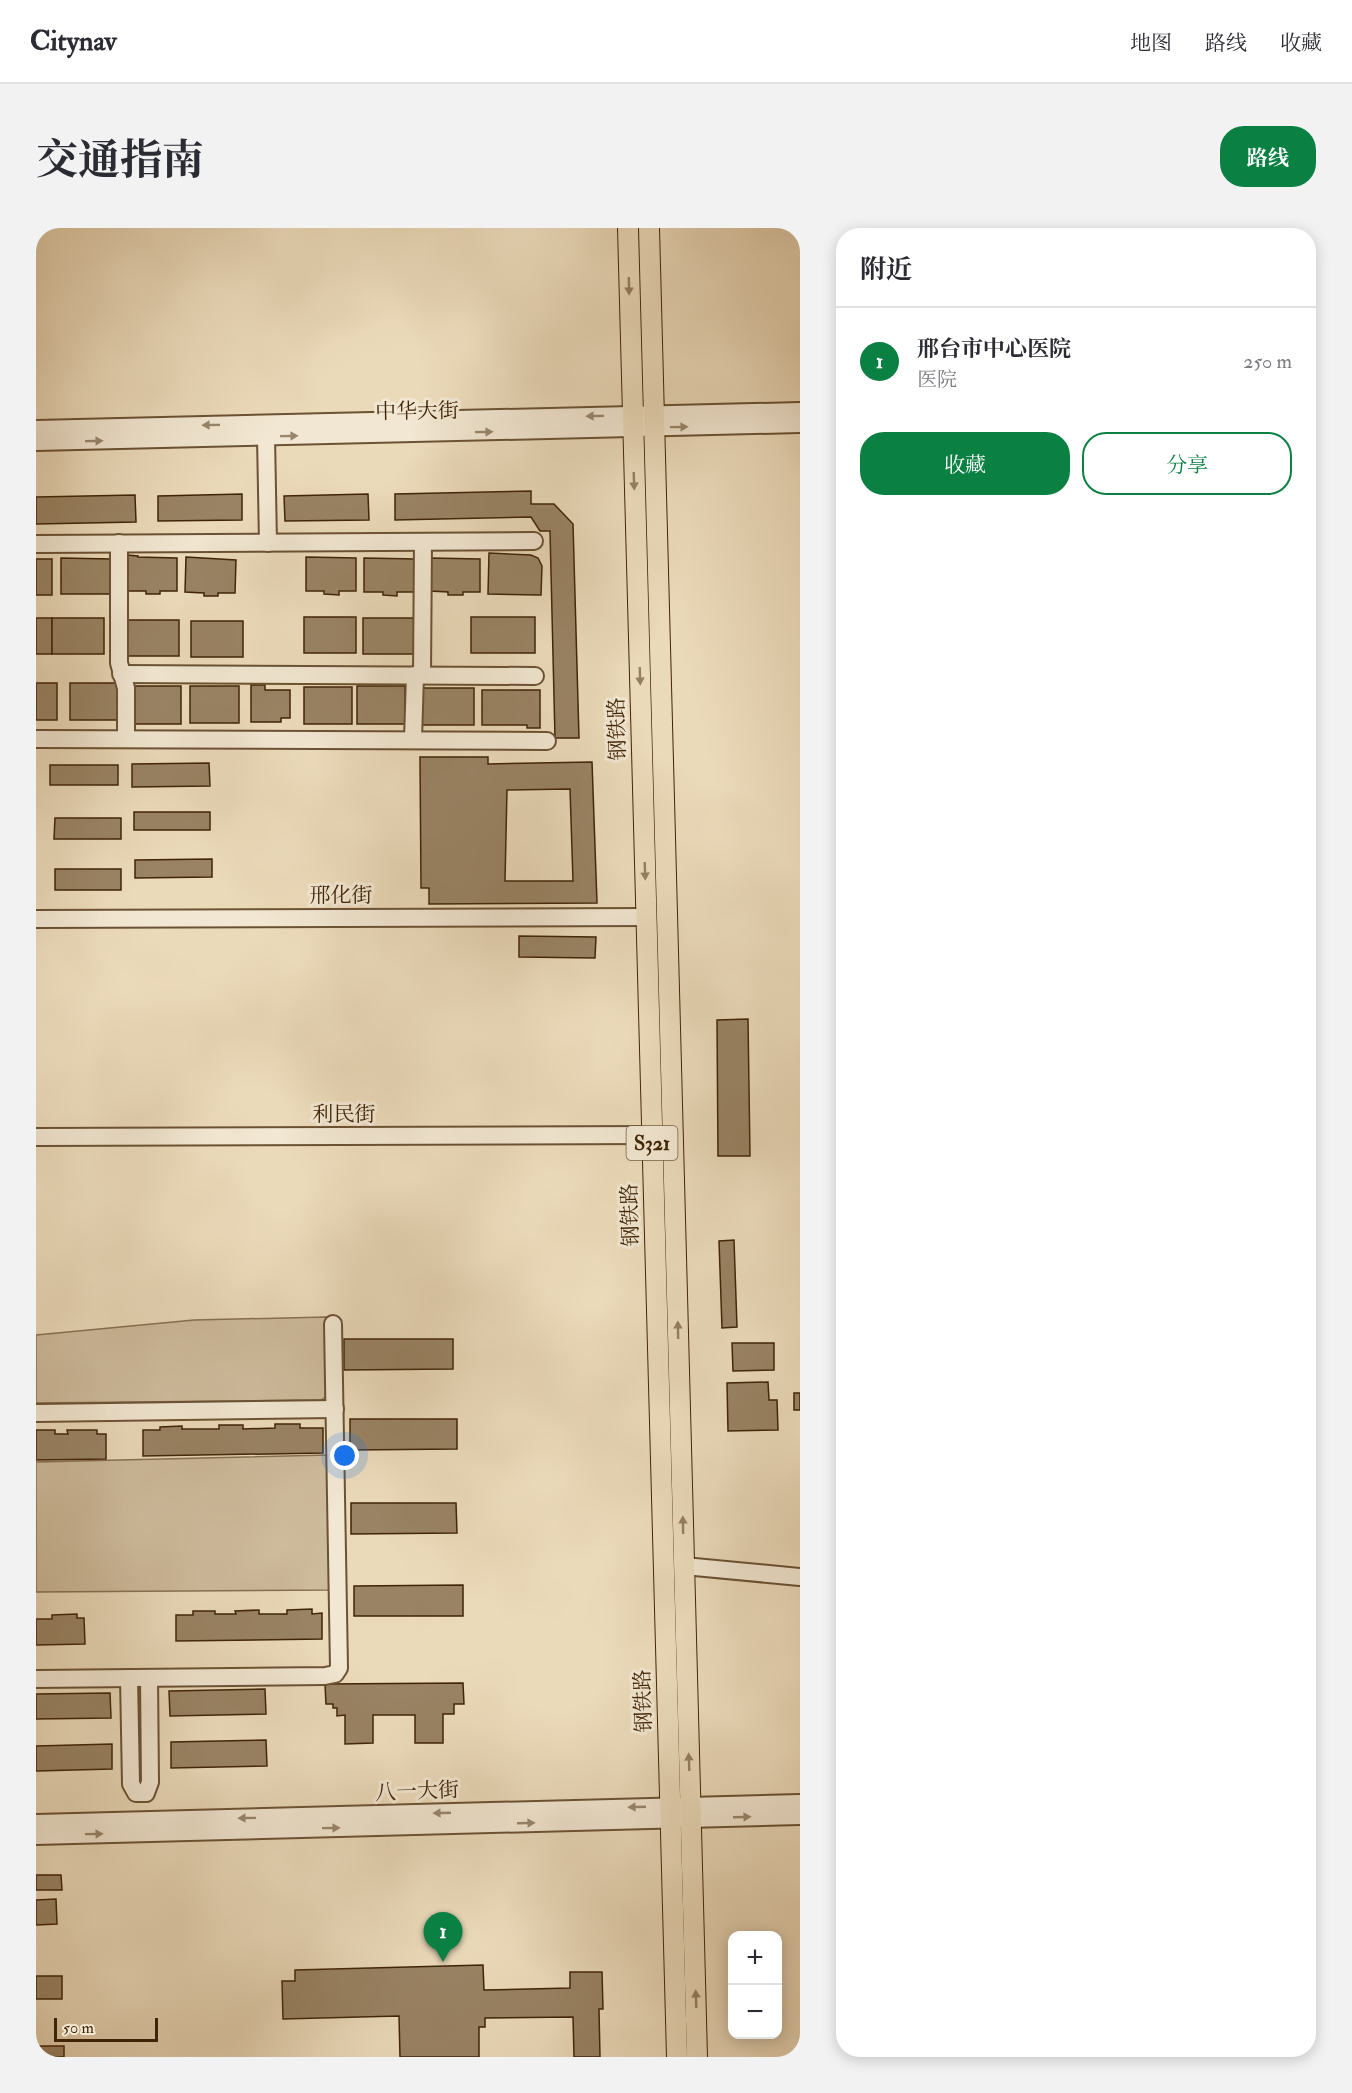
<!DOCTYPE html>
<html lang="zh">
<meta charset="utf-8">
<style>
body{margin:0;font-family:"IM FELL Double Pica","Noto Serif SC",serif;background:#f2f2f3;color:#2b2b33}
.controls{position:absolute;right:18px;bottom:18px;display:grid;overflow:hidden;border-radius:12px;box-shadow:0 3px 15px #0003}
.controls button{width:54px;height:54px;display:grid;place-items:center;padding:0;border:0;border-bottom:2px solid #e1e1e2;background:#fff;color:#2b2b33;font:30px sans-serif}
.scale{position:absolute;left:18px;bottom:15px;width:104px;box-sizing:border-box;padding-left:6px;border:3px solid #402407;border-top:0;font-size:16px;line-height:21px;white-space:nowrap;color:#402407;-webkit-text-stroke:4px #f2e7d2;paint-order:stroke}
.you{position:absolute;left:309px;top:1228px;width:21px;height:21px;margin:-15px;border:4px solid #fff;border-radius:50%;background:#1a73e8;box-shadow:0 0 0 9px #1a73e833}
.badge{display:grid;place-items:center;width:39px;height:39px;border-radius:50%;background:#0b8043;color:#fff;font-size:20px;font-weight:700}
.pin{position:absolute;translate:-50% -50px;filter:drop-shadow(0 2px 3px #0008)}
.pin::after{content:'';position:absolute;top:32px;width:21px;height:18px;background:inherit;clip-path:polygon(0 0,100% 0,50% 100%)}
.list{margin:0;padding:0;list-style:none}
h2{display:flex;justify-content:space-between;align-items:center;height:78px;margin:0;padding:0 24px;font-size:26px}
h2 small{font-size:20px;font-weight:400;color:#7c7c81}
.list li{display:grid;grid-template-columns:39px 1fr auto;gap:18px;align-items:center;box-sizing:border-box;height:108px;padding:0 24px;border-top:2px solid #e1e1e2}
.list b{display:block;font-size:22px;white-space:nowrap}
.list p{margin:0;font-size:20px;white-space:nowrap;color:#7c7c81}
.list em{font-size:20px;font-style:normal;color:#7c7c81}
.actions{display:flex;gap:12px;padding:18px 24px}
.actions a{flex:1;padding:14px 0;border:2px solid #0b8043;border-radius:24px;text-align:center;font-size:21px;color:#0b8043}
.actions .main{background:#0b8043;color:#fff}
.map{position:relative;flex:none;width:764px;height:1829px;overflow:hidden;border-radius:24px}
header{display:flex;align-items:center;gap:36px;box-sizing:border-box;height:84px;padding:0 30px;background:#fff;border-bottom:2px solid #e1e1e2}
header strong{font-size:28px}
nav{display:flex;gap:33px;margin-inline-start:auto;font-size:21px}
.intro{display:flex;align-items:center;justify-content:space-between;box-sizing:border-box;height:144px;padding:0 36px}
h1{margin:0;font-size:42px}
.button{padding:15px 27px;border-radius:24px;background:#0b8043;color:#fff;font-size:21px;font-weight:700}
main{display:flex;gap:36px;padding:0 36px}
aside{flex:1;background:#fff;border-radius:24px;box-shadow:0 3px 15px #0003}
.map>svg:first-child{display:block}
.green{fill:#cebb9c;stroke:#877052;stroke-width:1.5}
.building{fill:#998364;stroke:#402407;stroke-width:1.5;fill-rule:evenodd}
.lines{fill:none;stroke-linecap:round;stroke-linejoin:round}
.minor-casing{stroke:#6b5234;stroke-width:20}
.major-casing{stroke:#402407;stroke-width:22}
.minor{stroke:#f2e7d2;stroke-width:16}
.major{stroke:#ebdaba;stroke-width:20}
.oneway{fill:#967f60}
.oneway2{fill:#99866c}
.labels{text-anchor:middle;stroke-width:6;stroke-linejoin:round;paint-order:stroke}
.shield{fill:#f2e7d2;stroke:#755e44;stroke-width:1.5}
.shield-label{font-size:20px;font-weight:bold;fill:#402407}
.street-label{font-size:21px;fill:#402407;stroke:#f2e7d2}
</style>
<header>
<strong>Citynav</strong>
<nav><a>地图</a><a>路线</a><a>收藏</a></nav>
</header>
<div class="intro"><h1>交通指南</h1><a class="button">路线</a></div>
<main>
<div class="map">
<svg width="764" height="1829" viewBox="0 0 764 1829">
<rect width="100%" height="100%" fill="#ebdaba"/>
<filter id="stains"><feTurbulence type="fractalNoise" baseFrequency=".00333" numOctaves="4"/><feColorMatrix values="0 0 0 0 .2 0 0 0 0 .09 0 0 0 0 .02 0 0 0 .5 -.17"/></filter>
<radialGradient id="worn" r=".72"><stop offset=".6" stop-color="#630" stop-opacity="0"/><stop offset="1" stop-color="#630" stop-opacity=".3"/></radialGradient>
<g class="green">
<polygon points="290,1089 290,1168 286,1172 0,1175 0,1107 158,1092"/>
<polygon points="293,1227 295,1362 0,1364 0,1234"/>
</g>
<g class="building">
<polygon points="495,263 495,276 518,276 537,296 543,510 519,510 514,303 504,303 495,289 359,292 359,266"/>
<polygon points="206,266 206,292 122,293 122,268"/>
<polygon points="332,266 333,292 249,293 248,268"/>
<polygon points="99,267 100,294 0,296 0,269"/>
<polygon points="453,325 495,327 502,330 506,338 505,367 452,366"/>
<polygon points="91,327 102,328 102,329 141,330 141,363 124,363 124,366 110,366 110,363 91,363"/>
<polygon points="150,329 200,332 199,365 182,365 182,368 168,368 168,365 149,364"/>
<polygon points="270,329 320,330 320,363 303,363 303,367 288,366 288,363 270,363"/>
<polygon points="25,330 75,331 75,366 25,366"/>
<polygon points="328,330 379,331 378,364 361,364 361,368 347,367 347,364 328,364"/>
<polygon points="394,330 444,331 444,364 427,364 427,367 412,367 412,364 394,363"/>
<rect x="0" y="331" width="16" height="36"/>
<rect x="268" y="389" width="52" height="36"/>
<rect x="435" y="389" width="64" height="36"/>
<rect x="0" y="390" width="16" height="36"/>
<rect x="16" y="390" width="52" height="36"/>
<rect x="327" y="390" width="52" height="36"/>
<rect x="92" y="392" width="51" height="36"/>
<rect x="155" y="393" width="52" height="36"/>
<rect x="0" y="455" width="21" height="37"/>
<rect x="34" y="455" width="48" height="37"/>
<polygon points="215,457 229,457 229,462 254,462 254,490 245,490 245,494 215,494"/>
<rect x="97" y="458" width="48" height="38"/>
<rect x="154" y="458" width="49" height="37"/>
<rect x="321" y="458" width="48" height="38"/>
<rect x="268" y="459" width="48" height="37"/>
<rect x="385" y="460" width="53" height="37"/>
<polygon points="446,462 504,462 504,500 491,500 491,497 446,497"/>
<path d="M 384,529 L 452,529 L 452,536 L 556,534 L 561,675 L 393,676 L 393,660 L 385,660 ZM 534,561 L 537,653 L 469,653 L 471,562 Z"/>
<polygon points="173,535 174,558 96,559 96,536"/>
<rect x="14" y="537" width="68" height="20"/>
<rect x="98" y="584" width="76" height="18"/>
<polygon points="19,590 85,590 85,611 18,611"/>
<polygon points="176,631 176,649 99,650 99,632"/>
<rect x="19" y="641" width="66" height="21"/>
<polygon points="483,708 560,709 559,730 483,729"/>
<polygon points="712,791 714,928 682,928 681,792"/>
<polygon points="698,1012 701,1099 686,1100 683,1013"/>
<polygon points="308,1111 417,1111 417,1141 308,1142"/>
<polygon points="696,1115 738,1115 738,1142 697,1143"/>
<polygon points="732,1154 733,1172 741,1172 742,1202 692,1203 691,1155"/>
<rect x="758" y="1165" width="6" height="17"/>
<polygon points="314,1191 421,1191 421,1221 314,1222"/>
<polygon points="239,1196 264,1196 264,1200 287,1200 287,1225 107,1228 107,1202 124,1202 124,1199 146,1198 146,1201 183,1201 183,1197 207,1197 207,1201 239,1200"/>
<polygon points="0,1202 19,1202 19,1206 32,1206 31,1202 61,1202 61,1206 70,1206 70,1231 0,1232"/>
<polygon points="315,1275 420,1275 421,1305 315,1306"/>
<polygon points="427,1357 427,1388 318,1388 318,1358"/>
<polygon points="276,1381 276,1386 286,1385 286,1411 140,1413 140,1387 157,1387 157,1383 179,1383 179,1386 200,1386 199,1383 223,1382 223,1386 251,1386 251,1382"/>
<polygon points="41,1386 41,1390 48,1390 49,1416 0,1417 0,1391 16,1391 16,1387"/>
<polygon points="427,1455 428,1476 418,1476 418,1486 407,1486 407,1515 379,1515 379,1487 337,1487 337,1515 309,1516 309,1487 301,1488 301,1480 297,1480 297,1476 290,1476 289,1456"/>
<polygon points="229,1461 230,1486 134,1488 133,1463"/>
<polygon points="74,1465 75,1490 0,1491 0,1466"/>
<polygon points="230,1512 231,1538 135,1540 135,1514"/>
<polygon points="76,1516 76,1541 0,1543 0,1518"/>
<polygon points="0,1647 25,1647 26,1662 0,1662"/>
<polygon points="20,1671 21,1696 0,1697 0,1672"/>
<polygon points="447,1737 448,1762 534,1760 534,1744 566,1744 567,1781 563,1781 564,1829 538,1829 537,1789 449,1790 449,1799 443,1799 443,1829 364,1829 363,1788 247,1791 246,1753 259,1753 259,1742"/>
<rect x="0" y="1748" width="26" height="23"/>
<rect x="0" y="1818" width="28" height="11"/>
</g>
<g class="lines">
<g class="minor-casing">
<g id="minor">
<polyline points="0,201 764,183"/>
<polyline points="230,209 232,315"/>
<polyline points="0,214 764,196"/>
<polyline points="83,315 83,435 90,460 90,511"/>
<polyline points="0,316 498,313"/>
<polyline points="85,446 499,448"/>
<polyline points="386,447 387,314"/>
<polyline points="0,511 511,513"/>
<polyline points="377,512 379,447"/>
<polyline points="0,691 610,689"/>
<polyline points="0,909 616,907"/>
<polyline points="0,1185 299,1181"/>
<polyline points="648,1338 764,1349"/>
<polyline points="93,1450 95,1556 100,1565 110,1565 114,1554 113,1450"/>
<polyline points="0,1451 289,1448 299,1446 303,1440 297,1096"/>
<polyline points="0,1595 764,1575"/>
<polyline points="0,1608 764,1588"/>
</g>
</g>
<g class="major-casing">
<g id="major">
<polyline points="592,0 641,1829"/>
<polyline points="613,0 661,1829"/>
</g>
</g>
<use href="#minor" class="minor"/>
<use href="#major" class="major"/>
</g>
<defs><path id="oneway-solid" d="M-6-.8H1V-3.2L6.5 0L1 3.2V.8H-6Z" transform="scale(1.5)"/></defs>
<g class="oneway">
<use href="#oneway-solid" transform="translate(593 58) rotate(89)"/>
<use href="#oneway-solid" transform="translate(598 253) rotate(88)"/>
<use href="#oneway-solid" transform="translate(604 448) rotate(88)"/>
<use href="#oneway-solid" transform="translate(609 643) rotate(88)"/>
<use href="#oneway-solid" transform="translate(642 1102) rotate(-91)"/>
<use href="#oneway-solid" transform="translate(647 1297) rotate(-91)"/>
<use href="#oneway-solid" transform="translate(653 1534) rotate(-92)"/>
<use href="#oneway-solid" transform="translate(660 1771) rotate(-92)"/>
</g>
<g class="oneway2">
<use href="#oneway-solid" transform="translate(559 188) rotate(179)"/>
<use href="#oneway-solid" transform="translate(175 197) rotate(179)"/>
<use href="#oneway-solid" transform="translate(643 199) rotate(-1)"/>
<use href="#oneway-solid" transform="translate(448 204) rotate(-1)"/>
<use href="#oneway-solid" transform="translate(253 208) rotate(-1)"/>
<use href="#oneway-solid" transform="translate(58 213) rotate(-1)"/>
<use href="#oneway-solid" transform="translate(601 1579) rotate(178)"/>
<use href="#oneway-solid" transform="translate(406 1585) rotate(178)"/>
<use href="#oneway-solid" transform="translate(706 1589) rotate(-2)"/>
<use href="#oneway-solid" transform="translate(211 1590) rotate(179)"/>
<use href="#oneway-solid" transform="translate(490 1595) rotate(-2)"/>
<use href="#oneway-solid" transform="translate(295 1600) rotate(-1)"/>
<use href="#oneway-solid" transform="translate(58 1606) rotate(-1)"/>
</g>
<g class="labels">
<rect class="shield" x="590.5" y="898" width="51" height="34" rx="4.5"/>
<g class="shield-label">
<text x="616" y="922">S321</text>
</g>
<g class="street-label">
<text transform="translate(381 183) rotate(-1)" y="7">中华大街</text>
<text transform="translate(581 501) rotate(-92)" y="7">钢铁路</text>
<text x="305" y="674">邢化街</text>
<text x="308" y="893">利民街</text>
<text transform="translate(594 987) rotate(-92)" y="7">钢铁路</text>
<text transform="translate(607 1473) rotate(-92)" y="7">钢铁路</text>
<text transform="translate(381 1563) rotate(-2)" y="7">八一大街</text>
</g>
</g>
<rect width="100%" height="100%" filter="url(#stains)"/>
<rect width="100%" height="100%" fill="url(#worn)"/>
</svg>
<div class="controls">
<button>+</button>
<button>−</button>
</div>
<div class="scale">50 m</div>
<div class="you"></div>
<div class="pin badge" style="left:407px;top:1734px">1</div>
</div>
<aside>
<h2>附近<small></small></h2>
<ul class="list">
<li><span class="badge">1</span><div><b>邢台市中心医院</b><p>医院</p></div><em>250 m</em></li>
</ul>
<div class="actions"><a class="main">收藏</a><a>分享</a></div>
</aside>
</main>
